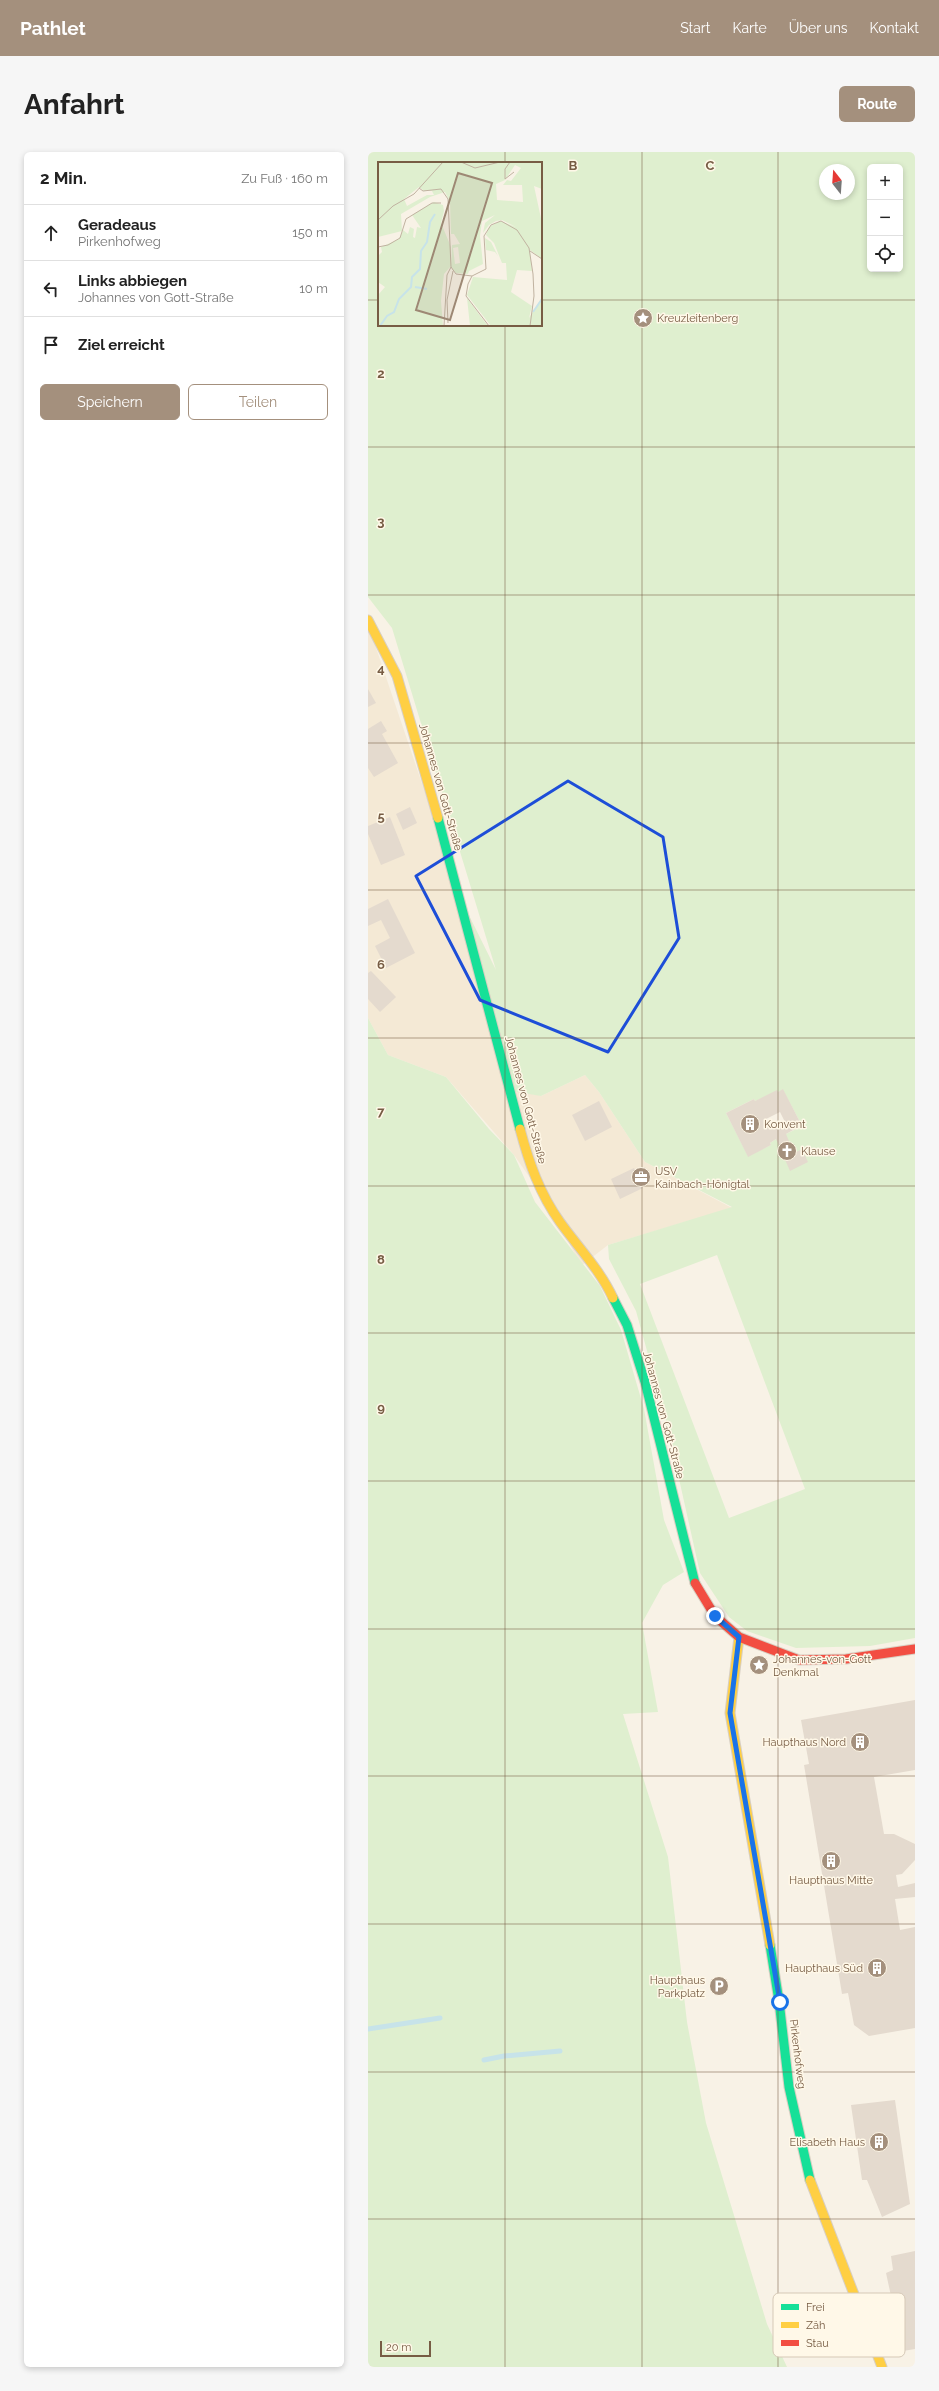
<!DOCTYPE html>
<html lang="de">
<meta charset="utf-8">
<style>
body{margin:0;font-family:Raleway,sans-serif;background:#f6f6f6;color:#222}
.controls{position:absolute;right:12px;top:12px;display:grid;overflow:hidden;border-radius:6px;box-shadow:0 2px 6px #0003}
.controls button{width:36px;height:36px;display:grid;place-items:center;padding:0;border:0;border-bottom:1px solid #e0e0e0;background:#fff;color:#222;font:20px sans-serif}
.compass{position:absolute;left:451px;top:12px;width:36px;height:36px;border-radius:50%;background:#fff;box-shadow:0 2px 6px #0003;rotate:343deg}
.scale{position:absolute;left:12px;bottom:10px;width:51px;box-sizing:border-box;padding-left:4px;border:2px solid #775c44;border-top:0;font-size:11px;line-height:14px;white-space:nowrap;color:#775c44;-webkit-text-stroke:3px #fff8e8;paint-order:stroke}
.stop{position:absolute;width:12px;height:12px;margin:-9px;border:3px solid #1a73e8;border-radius:50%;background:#fff}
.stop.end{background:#1a73e8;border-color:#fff;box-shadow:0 1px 4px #0008}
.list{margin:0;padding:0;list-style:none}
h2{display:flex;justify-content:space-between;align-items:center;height:52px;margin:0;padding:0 16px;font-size:17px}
h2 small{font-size:13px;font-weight:400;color:#767676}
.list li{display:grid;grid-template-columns:26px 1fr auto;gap:12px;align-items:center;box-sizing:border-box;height:56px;padding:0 16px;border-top:1px solid #e0e0e0}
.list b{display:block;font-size:15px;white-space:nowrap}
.list p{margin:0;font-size:13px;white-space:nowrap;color:#767676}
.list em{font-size:13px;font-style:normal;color:#767676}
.actions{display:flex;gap:8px;padding:12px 16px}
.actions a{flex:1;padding:9px 0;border:1px solid #a4907d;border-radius:6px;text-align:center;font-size:14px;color:#a4907d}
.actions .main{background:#a4907d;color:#fff}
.icon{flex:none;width:22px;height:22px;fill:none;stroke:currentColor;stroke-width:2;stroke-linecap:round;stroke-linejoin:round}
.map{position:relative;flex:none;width:547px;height:2215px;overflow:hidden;border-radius:6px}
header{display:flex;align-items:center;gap:24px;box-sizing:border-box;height:56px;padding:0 20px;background:#a4907d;color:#fff}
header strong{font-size:19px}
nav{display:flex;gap:22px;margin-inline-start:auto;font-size:14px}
.intro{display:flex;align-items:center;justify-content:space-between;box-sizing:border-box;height:96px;padding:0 24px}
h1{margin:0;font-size:28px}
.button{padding:10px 18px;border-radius:6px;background:#a4907d;color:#fff;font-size:14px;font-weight:700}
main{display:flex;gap:24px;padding:0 24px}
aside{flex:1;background:#fff;border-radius:6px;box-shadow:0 2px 6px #0003}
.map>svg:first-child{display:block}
.residential{fill:#f4e9d5}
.green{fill:#dfefcf;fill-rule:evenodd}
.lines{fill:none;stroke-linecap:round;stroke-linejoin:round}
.stream{stroke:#c7e3e9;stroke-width:5}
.building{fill:#e4dace;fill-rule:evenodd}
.fast-casing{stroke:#d8cfc2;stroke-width:11}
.slow-casing{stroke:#d8cfc2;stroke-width:11}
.jam-casing{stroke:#d8cfc2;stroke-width:11}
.fast{stroke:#16e098;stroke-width:9}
.slow{stroke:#ffcf43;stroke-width:9}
.jam{stroke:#f24e42;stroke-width:9}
.route{stroke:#1a73e8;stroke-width:5}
.marked{fill:none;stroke:#1d4ed8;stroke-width:3;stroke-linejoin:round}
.grid{fill:none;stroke:#775c44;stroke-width:1;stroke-opacity:0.55}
.labels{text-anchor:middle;stroke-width:3;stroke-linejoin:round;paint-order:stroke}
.poi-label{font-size:11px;fill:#775c44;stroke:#fff8e8;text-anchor:start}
.street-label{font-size:11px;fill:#775c44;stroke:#fff8e8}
.inset-river{fill:none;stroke:#c7e3e9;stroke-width:2}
.inset-road{fill:none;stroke:#c0b2a0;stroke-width:1}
.view{fill:#9d8874;fill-opacity:0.15;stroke:#9d8874;stroke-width:2}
.inset-edge{fill:none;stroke:#775c44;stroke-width:2}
.key{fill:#fff8e8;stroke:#d6c9b7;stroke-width:1}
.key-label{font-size:11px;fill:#775c44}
.grid-label{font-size:13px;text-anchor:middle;font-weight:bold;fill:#775c44;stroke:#fff8e8;stroke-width:3;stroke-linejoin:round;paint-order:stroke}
</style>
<header>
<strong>Pathlet</strong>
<nav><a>Start</a><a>Karte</a><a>Über uns</a><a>Kontakt</a></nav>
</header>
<div class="intro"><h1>Anfahrt</h1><a class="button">Route</a></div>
<main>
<aside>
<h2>2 Min.<small>Zu Fuß · 160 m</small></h2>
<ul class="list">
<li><svg class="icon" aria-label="ahead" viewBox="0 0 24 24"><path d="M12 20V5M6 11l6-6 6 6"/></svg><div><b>Geradeaus</b><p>Pirkenhofweg</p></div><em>150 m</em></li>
<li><svg class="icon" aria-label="left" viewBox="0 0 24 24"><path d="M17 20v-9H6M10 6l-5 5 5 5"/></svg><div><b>Links abbiegen</b><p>Johannes von Gott-Straße</p></div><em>10 m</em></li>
<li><svg class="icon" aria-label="arrive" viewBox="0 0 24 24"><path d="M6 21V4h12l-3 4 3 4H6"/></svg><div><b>Ziel erreicht</b></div></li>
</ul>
<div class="actions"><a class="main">Speichern</a><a>Teilen</a></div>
</aside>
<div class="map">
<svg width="547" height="2215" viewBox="0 0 547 2215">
<rect width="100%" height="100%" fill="#f8f2e6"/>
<polygon class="residential" points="0,472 90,738 173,944 217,923 231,940 277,1010 364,1056 240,1093 213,1114 183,1056 146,1003 78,925 20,903 0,866"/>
<g class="green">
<path d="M 0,0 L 547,0 L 547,1486 L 502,1494 L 428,1496 L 379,1479 L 361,1465 L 332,1421 L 297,1264 L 268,1159 L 241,1107 L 240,1093 L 364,1055 L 277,1010 L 231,940 L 217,923 L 173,944 L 143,939 L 92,745 L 128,818 L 24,476 L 0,445 ZM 11,11 L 173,11 L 173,173 L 11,173 ZM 502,15 L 532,15 L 532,117 L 502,117 ZM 457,18 L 481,18 L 481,42 L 457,42 ZM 415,938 L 432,970 L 427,973 L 428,977 L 418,982 L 405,982 L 408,987 L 402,991 L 403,993 L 380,1004 L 358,961 L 386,947 L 387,949 ZM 349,1103 L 437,1337 L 361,1366 L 272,1132 Z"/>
<polygon points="0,866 20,903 78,925 121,977 146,1003 167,1050 232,1134 253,1178 276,1257 296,1368 316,1420 295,1433 274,1471 290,1560 255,1562 300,1705 319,1870 338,1971 399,2172 419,2215 0,2215"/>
</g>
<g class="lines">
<g class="stream">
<polyline points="0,1877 72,1866"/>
<polyline points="116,1908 136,1904 192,1899"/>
</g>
</g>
<g class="building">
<polygon points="0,537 8,551 0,555"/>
<polygon points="13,569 19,579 14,582 30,611 6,625 0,616 0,577"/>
<polygon points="42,655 49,671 35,678 28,662"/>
<polygon points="22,665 37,703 13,713 0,682 0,674"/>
<polygon points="20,747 47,801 18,816 7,794 22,786 13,768 0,774 0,757"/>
<polygon points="3,819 28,845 12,860 0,847 0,821"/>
<path d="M 415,937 L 432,970 L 427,973 L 429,976 L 418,982 L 426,1001 L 434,997 L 440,1010 L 422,1019 L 408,987 L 402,991 L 403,993 L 380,1005 L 358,961 L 386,947 L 387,949 L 409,938 L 410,940 ZM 412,960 L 417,970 L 403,976 L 398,967 Z"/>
<polygon points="231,949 244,975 217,989 204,963"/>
<polygon points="277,1015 282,1026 273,1031 275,1036 252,1047 243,1027 266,1016 268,1020"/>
<polygon points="547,1548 547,1618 506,1625 516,1682 526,1682 547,1692 547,1708 534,1722 528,1723 530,1735 547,1731 547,1745 527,1747 532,1778 547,1775 547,1876 501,1884 486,1873 480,1841 474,1842 436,1613 441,1612 433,1568"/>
<polygon points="527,1948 542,2052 514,2065 499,2028 494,2028 483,1953"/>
<polygon points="547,2099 547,2197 535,2199 518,2121 525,2118 523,2104"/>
</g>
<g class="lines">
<g class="fast-casing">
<g id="fast">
<polyline points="70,666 152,977"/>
<polyline points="245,1146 259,1173 277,1230 327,1431"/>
<polyline points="402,1793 411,1849 421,1935 442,2028"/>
</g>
</g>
<g class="slow-casing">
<g id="slow">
<polyline points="0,468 29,524 70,666"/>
<path d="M 152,977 C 161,1011 172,1042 192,1070 C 210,1095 232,1118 245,1146"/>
<polyline points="371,1485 362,1561 402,1793"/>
<polyline points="442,2028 514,2215"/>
</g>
</g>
<g class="jam-casing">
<polyline id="jam" points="327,1431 347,1464 371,1485 431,1508 478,1507 547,1497"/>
</g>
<use href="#fast" class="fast"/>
<use href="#slow" class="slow"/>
<use href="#jam" class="jam"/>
</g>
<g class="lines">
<polyline class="route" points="347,1464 371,1485 362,1561 412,1850"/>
</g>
<path class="marked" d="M 200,629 L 295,685 L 311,786 L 240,900 L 112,848 L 48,724 Z"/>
<path class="grid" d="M 137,0 L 137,11M 274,0 L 274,2215M 410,0 L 410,2215M 0,148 L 11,148M 173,148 L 547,148M 137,173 L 137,2215M 0,295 L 547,295M 0,443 L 547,443M 0,591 L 547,591M 0,738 L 547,738M 0,886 L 547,886M 0,1034 L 547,1034M 0,1181 L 547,1181M 0,1329 L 547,1329M 0,1477 L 547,1477M 0,1624 L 547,1624M 0,1772 L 547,1772M 0,1920 L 547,1920M 0,2067 L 547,2067"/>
<defs>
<g id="sight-disc" transform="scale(1)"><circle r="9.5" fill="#a4907d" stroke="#fff8e8"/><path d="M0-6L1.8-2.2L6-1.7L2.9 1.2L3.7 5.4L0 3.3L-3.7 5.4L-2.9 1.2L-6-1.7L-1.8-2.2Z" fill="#fff"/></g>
<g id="building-disc" transform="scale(1)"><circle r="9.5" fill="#a4907d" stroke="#fff8e8"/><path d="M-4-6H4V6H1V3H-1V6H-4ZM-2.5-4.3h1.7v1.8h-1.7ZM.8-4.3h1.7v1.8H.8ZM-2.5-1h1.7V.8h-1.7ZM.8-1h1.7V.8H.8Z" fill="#fff"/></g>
<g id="church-disc" transform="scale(1)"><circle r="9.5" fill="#a4907d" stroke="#fff8e8"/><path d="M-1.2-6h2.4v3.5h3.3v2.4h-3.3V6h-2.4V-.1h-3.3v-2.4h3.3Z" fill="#fff"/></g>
<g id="office-disc" transform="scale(1)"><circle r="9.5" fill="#a4907d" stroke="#fff8e8"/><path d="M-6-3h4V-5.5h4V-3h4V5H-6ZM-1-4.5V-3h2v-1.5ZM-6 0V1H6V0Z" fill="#fff"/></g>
<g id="parking-disc" transform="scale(1)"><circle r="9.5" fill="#a4907d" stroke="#fff8e8"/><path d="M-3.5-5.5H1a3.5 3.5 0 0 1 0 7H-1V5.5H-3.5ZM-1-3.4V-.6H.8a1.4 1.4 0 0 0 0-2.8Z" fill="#fff"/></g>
</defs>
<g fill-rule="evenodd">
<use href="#sight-disc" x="275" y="166"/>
<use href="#building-disc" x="382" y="972"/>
<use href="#church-disc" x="419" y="999"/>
<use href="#office-disc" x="273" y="1025"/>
<use href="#sight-disc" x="391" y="1513"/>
<use href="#building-disc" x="492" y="1590"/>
<use href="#building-disc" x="463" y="1709"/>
<use href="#building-disc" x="509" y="1816"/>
<use href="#parking-disc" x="351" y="1834"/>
<use href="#building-disc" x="511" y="1990"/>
</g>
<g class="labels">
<g class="poi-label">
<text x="289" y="170">Kreuzleitenberg</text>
<text x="396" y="976">Konvent</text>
<text x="433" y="1003">Klause</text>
<text x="287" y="1023">USV<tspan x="287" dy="13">Kainbach-Hönigtal</tspan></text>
<text x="405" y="1511">Johannes-von-Gott<tspan x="405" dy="13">Denkmal</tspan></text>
<text x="478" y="1594" text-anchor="end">Haupthaus Nord</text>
<text x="463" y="1732" text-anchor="middle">Haupthaus Mitte</text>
<text x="495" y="1820" text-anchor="end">Haupthaus Süd</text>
<text x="337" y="1832" text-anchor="end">Haupthaus<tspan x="337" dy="13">Parkplatz</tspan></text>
<text x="497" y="1994" text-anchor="end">Elisabeth Haus</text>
</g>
<g class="street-label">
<text transform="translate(73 635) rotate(74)" y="4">Johannes von Gott-Straße</text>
<text transform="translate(158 948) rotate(75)" y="4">Johannes von Gott-Straße</text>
<text transform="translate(296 1263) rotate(75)" y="4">Johannes von Gott-Straße</text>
<text transform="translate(430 1902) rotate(83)" y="4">Pirkenhofweg</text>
</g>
</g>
<g transform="translate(10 10)">
<rect width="164" height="164" fill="#f8f2e6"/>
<path d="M 0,0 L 164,0 L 164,27 L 156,24 L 164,61 L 164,97 L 152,88 L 154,109 L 139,108 L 133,130 L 154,144 L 151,156 L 164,135 L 164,164 L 113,164 L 89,133 L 95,115 L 129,118 L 128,101 L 124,101 L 116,81 L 108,73 L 111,65 L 122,59 L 138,65 L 124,58 L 118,59 L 111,63 L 105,71 L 107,61 L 117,53 L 104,59 L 102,74 L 105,102 L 91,109 L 90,112 L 78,111 L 73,105 L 74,83 L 82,82 L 76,72 L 73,72 L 72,40 L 67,30 L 52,35 L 23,52 L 24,69 L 0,75 ZM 137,3 L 143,6 L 133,19 L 129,18 L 125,23 L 144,23 L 145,40 L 119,38 L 118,22 L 127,18 ZM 41,25 L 46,29 L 54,29 L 56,33 L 49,33 L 29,44 L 26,37 ZM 80,85 L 82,101 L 77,102 L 75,86 ZM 56,40 L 65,43 L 66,49 L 63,61 L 73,85 L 73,104 L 66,112 L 63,139 L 65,164 L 0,164 L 0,133 L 7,125 L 0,120 L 0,94 L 4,90 L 3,85 L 21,77 L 25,68 L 30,72 L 32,65 L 36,67 L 35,75 L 37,76 L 39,65 L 43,66 L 34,53 ZM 107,76 L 113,80 L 120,94 L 117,90 L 108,88 ZM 89,136 L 103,155 L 110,164 L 92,164 Z" fill="#dfefcf" fill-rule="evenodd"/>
<path class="inset-river" d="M 37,125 L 49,127M 155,150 L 164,137M 2,164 L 9,154 L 16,150 L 21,137 L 33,125 L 34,115 L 42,107 L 43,89 L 49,80 L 52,60 L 57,52"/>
<path class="inset-road" d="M 83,0 L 97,6 L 122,0M 132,0 L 127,7 L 127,17 L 136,10M 41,26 L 45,29 L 63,27 L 70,37 L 73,105 L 78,112 L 94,114 L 108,107 L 106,74 L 113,63 L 123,59 L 139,68 L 151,86 L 155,112 L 156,134 L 152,164M 0,58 L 15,44 L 36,32 L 65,0M 0,85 L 10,83 L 22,76 L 28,57 L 54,41 L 63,41M 152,89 L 164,97M 94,114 L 90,122 L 88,134 L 111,164M 70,161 L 69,138 L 75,109M 66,164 L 69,113 L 73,105"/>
<path class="view" d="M 80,11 L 114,21 L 72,158 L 38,148 Z"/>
<rect width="164" height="164" class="inset-edge"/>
</g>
<rect x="405" y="2141" width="132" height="64" rx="6" class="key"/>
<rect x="413" y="2152" width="18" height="6" fill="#16e098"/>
<rect x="413" y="2170" width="18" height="6" fill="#ffcf43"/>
<rect x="413" y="2188" width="18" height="6" fill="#f24e42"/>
<g class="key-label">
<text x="438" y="2159">Frei</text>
<text x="438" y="2177">Zäh</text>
<text x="438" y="2195">Stau</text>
</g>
<g class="grid-label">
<text x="205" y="18">B</text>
<text x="342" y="18">C</text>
<text x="13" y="226">2</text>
<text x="13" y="374">3</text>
<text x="13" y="521">4</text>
<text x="13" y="669">5</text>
<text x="13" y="817">6</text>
<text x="13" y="964">7</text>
<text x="13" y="1112">8</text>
<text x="13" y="1260">9</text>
</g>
</svg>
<div class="controls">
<button>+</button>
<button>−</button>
<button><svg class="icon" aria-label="locate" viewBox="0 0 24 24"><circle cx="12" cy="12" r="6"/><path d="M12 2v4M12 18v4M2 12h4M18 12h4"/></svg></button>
</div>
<svg class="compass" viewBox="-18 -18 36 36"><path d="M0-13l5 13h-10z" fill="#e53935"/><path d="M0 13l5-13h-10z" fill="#767676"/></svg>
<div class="scale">20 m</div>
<div class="stop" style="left:412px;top:1850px"></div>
<div class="stop end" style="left:347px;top:1464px"></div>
</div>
</main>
